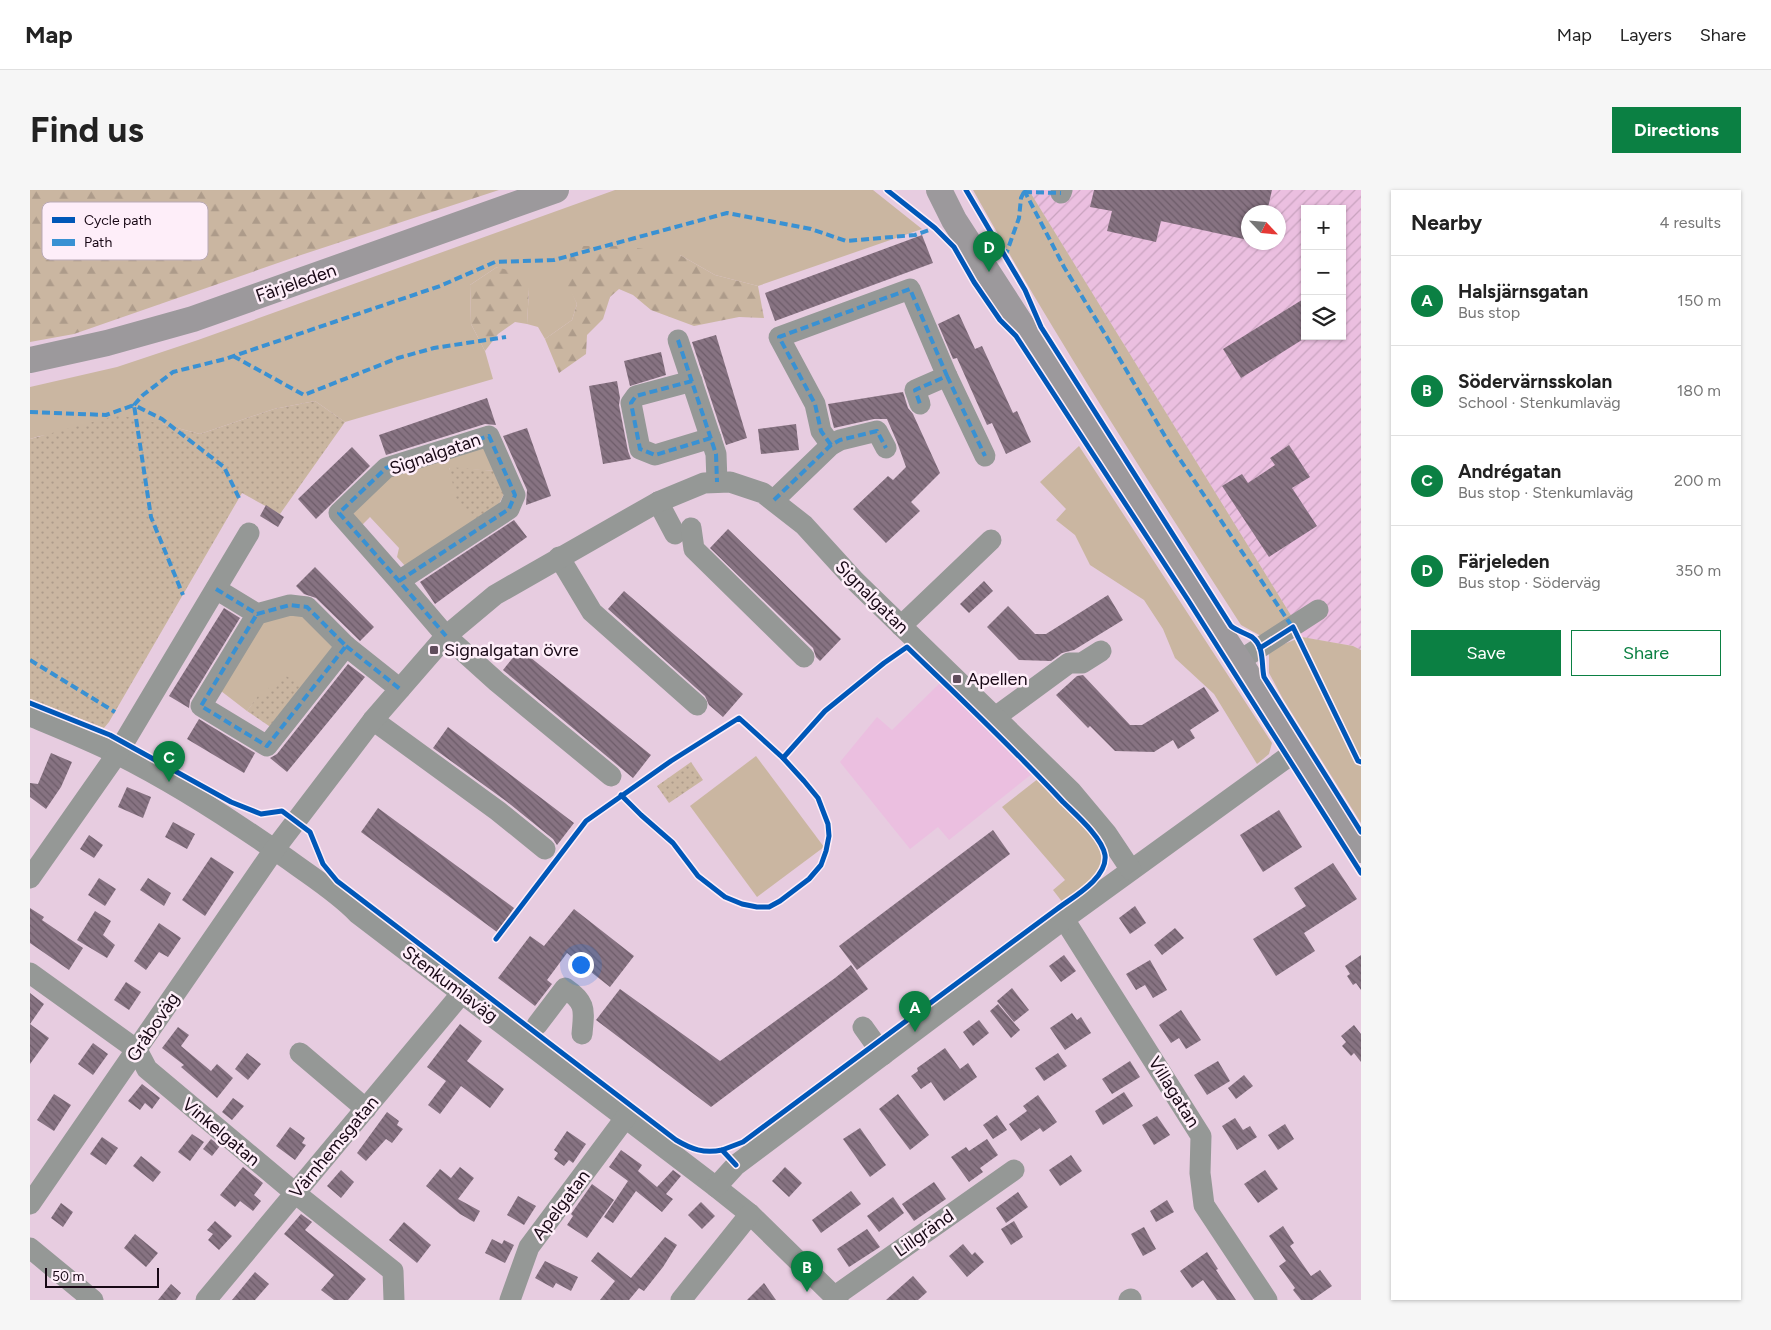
<!DOCTYPE html>
<meta charset="utf-8">
<style>
body{margin:0;font-family:Figtree,sans-serif;background:#f6f6f6;color:#222}
.controls{position:absolute;right:15px;top:15px;display:grid;overflow:hidden;border-radius:0px;box-shadow:0 1px 4px #0004}
.controls button{width:45px;height:45px;display:grid;place-items:center;padding:0;border:0;border-bottom:1px solid #e0e0e0;background:#fff;color:#222;font:25px sans-serif}
.compass{position:absolute;left:1211px;top:15px;width:45px;height:45px;border-radius:50%;background:#fff;box-shadow:0 1px 4px #0004;rotate:116deg}
.scale{position:absolute;left:15px;bottom:12px;width:114px;box-sizing:border-box;padding-left:5px;border:2px solid #180815;border-top:0;font-size:14px;line-height:18px;white-space:nowrap;color:#180815;-webkit-text-stroke:4px #feeef9;paint-order:stroke}
.you{position:absolute;left:550px;top:774px;width:18px;height:18px;margin:-12px;border:4px solid #fff;border-radius:50%;background:#1a73e8;box-shadow:0 0 0 8px #1a73e833}
.badge{display:grid;place-items:center;width:32px;height:32px;border-radius:50%;background:#0b8043;color:#fff;font-size:16px;font-weight:700}
.pin{position:absolute;translate:-50% -41px;filter:drop-shadow(0 1px 2px #0008)}
.pin::after{content:'';position:absolute;top:26px;width:18px;height:15px;background:inherit;clip-path:polygon(0 0,100% 0,50% 100%)}
.list{margin:0;padding:0;list-style:none}
h2{display:flex;justify-content:space-between;align-items:center;height:65px;margin:0;padding:0 20px;font-size:21px}
h2 small{font-size:16px;font-weight:400;color:#767676}
.list li{display:grid;grid-template-columns:32px 1fr auto;gap:15px;align-items:center;box-sizing:border-box;height:90px;padding:0 20px;border-top:1px solid #e0e0e0}
.list b{display:block;font-size:19px;white-space:nowrap}
.list p{margin:0;font-size:16px;white-space:nowrap;color:#767676}
.list em{font-size:16px;font-style:normal;color:#767676}
.actions{display:flex;gap:10px;padding:15px 20px}
.actions a{flex:1;padding:11px 0;border:1px solid #0b8043;border-radius:0px;text-align:center;font-size:18px;color:#0b8043}
.actions .main{background:#0b8043;color:#fff}
.icon{flex:none;width:28px;height:28px;fill:none;stroke:currentColor;stroke-width:2;stroke-linecap:round;stroke-linejoin:round}
.map{position:relative;flex:none;width:1331px;height:1110px;overflow:hidden;border-radius:0px}
header{display:flex;align-items:center;gap:30px;box-sizing:border-box;height:70px;padding:0 25px;background:#fff;border-bottom:1px solid #e0e0e0}
header strong{font-size:24px}
nav{display:flex;gap:28px;margin-inline-start:auto;font-size:18px}
.intro{display:flex;align-items:center;justify-content:space-between;box-sizing:border-box;height:120px;padding:0 30px}
h1{margin:0;font-size:35px}
.button{padding:12px 22px;border-radius:0px;background:#0b8043;color:#fff;font-size:18px;font-weight:700}
main{display:flex;gap:30px;padding:0 30px}
aside{flex:1;background:#fff;border-radius:0px;box-shadow:0 1px 4px #0004}
.map>svg:first-child{display:block}
.built{fill:#ebbfe0}
.industrial{fill:url(#industrial-furrows);fill-rule:evenodd}
.grass{fill:#cab6a1}
.forest{fill:url(#forest-firs)}
.park{fill:url(#park-dots)}
.building{fill:url(#building-back-hatch)}
.lines{fill:none;stroke-linecap:round;stroke-linejoin:round}
.minor{stroke:#959896;stroke-width:21}
.major{stroke:#9c999c;stroke-width:26}
.quiet{stroke:#3991d3;stroke-width:4;stroke-dasharray:8 4;stroke-linecap:butt}
.cycleway-casing{stroke:#feeef9;stroke-width:8}
.cycleway{stroke:#0057b8;stroke-width:5}
.poi-dot{fill:#604d5c;stroke:#feeef9;stroke-width:2}
.labels{text-anchor:middle;stroke-width:5;stroke-linejoin:round;paint-order:stroke}
.street-label{font-size:18px;fill:#180815;stroke:#feeef9}
.poi-label{font-size:18px;fill:#180815;stroke:#feeef9;text-anchor:start}
.key{fill:#feeef9;stroke:#b9a9b5;stroke-width:1}
.key-label{font-size:14px;fill:#180815}
</style>
<header>
<strong>Map</strong>
<nav><a>Map</a><a>Layers</a><a>Share</a></nav>
</header>
<div class="intro"><h1>Find us</h1><a class="button">Directions</a></div>
<main>
<div class="map">
<svg width="1331" height="1110" viewBox="0 0 1331 1110">
<defs>
<pattern id="industrial-furrows" width="10" height="10" patternUnits="userSpaceOnUse" patternTransform="scale(1.25)"><rect width="10" height="10" fill="#ebbfe0"/><path d="M-1 1l2-2M0 10L10 0M9 11l2-2" fill="none" stroke="#c9a3bf"/></pattern>
<pattern id="forest-firs" width="22" height="20" patternUnits="userSpaceOnUse" patternTransform="scale(1.25)"><rect width="22" height="20" fill="#cab6a1"/><path d="M5 1l3.5 6h-7zM16 11l3.5 6h-7z" fill="#ad9b8a"/></pattern>
<pattern id="park-dots" width="8" height="8" patternUnits="userSpaceOnUse" patternTransform="scale(1.25)"><rect width="8" height="8" fill="#cab6a1"/><path d="M2 2h.1M6 6h.1" fill="none" stroke="#ad9b8a" stroke-width="1.8" stroke-linecap="round"/></pattern>
<pattern id="building-back-hatch" width="6" height="6" patternUnits="userSpaceOnUse" patternTransform="scale(1.25)"><rect width="6" height="6" fill="#877382"/><path d="M-1 5l2 2M0 0l6 6M5-1l2 2" fill="none" stroke="#6d5c69"/></pattern>
</defs>
<rect width="100%" height="100%" fill="#e7cce0"/>
<polygon class="built" points="911,492 1003,583 919,650 908,637 880,659 810,572 847,527 862,540"/>
<path class="industrial" d="M 1001,0 L 1331,0 L 1331,460 L 1323,456 L 1272,447 L 1265,435 L 1262,427 L 1000,2 ZM 1275,19 L 1312,19 L 1312,146 L 1275,146 ZM 1218,22 L 1248,22 L 1248,52 L 1218,52 Z"/>
<g class="grass">
<polygon points="585,0 843,0 892,39 728,96 685,85 650,65 537,92 547,114 542,130 515,149 508,137 497,134 499,99 467,77 440,95 441,134 455,161 463,189 315,232 285,211 244,219 170,244 132,234 10,246 0,249 0,197 87,177 168,150"/>
<path d="M 943,0 L 1001,0 L 1000,2 L 1262,427 L 1231,446 L 1211,435 C 1119,292 1026,149 943,0 Z"/>
<polygon points="455,254 466,281 419,278 445,332 377,378 367,367 369,358 340,327 331,336 320,325 360,287"/>
<polygon points="1049,256 1242,553 1239,564 1227,574 1184,504 1145,468 1133,439 1114,410 1060,375 1045,345 1026,330 1036,319 1010,292"/>
<polygon points="274,423 308,456 272,497 246,498 231,509 228,507 217,521 191,501 230,431"/>
<polygon points="1272,447 1323,456 1331,460 1331,633 1253,509 1239,483 1239,460"/>
<polygon points="726,566 794,657 727,707 660,616"/>
<polygon points="1009,588 1060,643 1070,657 1071,663 1071,678 1061,691 1033,713 1023,700 1035,690 972,617"/>
</g>
<g class="forest">
<polygon points="0,0 469,0 268,66 44,144 0,152"/>
<polygon points="541,56 595,56 650,65 685,85 728,96 734,128 709,127 664,136 621,120 603,105 589,99 580,107 573,129 557,145 556,164 529,183 515,149 542,130 547,114 536,93"/>
<polygon points="467,77 495,85 499,99 497,134 485,132 468,144 455,161 441,134 440,95"/>
</g>
<g class="park">
<polygon points="285,211 315,232 250,324 212,303 79,532 74,538 0,509 0,249 88,225 132,234 170,244 244,219"/>
<polygon points="419,277 466,281 475,302 469,314 445,332 426,308"/>
<polygon points="255,485 272,497 242,538 217,521 228,506 231,508 241,495 246,498"/>
<polygon points="661,572 673,590 639,613 627,596"/>
</g>
<g class="building">
<polygon points="1064,0 1242,0 1237,22 1218,22 1218,50 1131,31 1126,52 1077,41 1082,21 1060,17"/>
<polygon points="892,45 903,73 745,131 735,103"/>
<polygon points="1275,108 1275,148 1211,188 1193,159"/>
<polygon points="929,124 945,159 952,156 983,223 987,221 1001,252 976,264 962,233 957,235 927,168 923,169 908,134"/>
<polygon points="686,145 717,248 696,255 662,152"/>
<polygon points="631,162 636,185 600,196 594,171"/>
<polygon points="587,191 590,208 589,215 598,261 601,269 573,274 559,196"/>
<polygon points="873,202 878,218 883,224 910,283 881,312 890,321 856,353 823,319 858,286 863,290 876,277 867,252 857,229 844,229 804,238 798,214"/>
<polygon points="457,208 466,235 455,234 356,265 349,245"/>
<polygon points="766,234 769,260 731,264 728,239"/>
<polygon points="497,238 521,306 496,315 497,300 473,246"/>
<polygon points="1259,255 1280,287 1262,298 1287,336 1239,367 1192,296 1212,284 1218,293 1245,275 1240,268"/>
<polygon points="322,257 340,276 286,329 268,309"/>
<polygon points="236,315 254,327 248,337 230,326"/>
<polygon points="484,330 497,347 405,414 390,392"/>
<polygon points="698,339 811,449 790,471 786,467 783,458 680,358"/>
<polygon points="285,377 344,437 330,451 286,408 274,404 266,396"/>
<polygon points="954,391 963,401 939,423 930,414"/>
<polygon points="594,401 713,504 693,527 679,515 675,506 578,419"/>
<polygon points="1078,405 1093,430 1044,460 1032,463 1021,471 989,470 957,437 978,416 1005,444 1016,444"/>
<polygon points="194,418 210,428 160,510 159,518 139,506"/>
<polygon points="490,459 621,565 603,588 473,480"/>
<polygon points="318,474 335,487 257,582 240,568 247,564"/>
<polygon points="1053,485 1100,535 1112,535 1174,497 1189,521 1160,540 1165,548 1148,559 1143,550 1124,562 1085,561 1060,536 1058,538 1026,505 1047,486"/>
<polygon points="169,529 225,563 214,583 157,549"/>
<polygon points="418,537 544,633 527,655 523,649 476,611 403,558"/>
<polygon points="21,563 42,572 31,597 16,619 0,607 0,593 8,594"/>
<polygon points="97,597 121,607 113,628 88,617"/>
<polygon points="348,618 484,718 467,742 331,642"/>
<polygon points="1249,620 1272,657 1233,682 1210,645"/>
<polygon points="143,632 165,644 157,659 135,647"/>
<polygon points="963,640 980,664 827,780 809,756"/>
<polygon points="59,645 73,655 64,668 50,659"/>
<polygon points="181,667 204,682 175,726 152,710"/>
<polygon points="1303,673 1327,709 1274,743 1285,761 1246,786 1223,749 1276,716 1264,698"/>
<polygon points="69,688 86,699 75,716 58,705"/>
<polygon points="118,688 141,703 134,716 110,700"/>
<polygon points="1105,716 1116,733 1100,744 1089,728"/>
<polygon points="0,718 14,727 12,730 53,758 39,780 0,753"/>
<polygon points="544,719 604,766 580,797 537,763 517,790 522,794 505,816 468,788 500,746 514,756"/>
<polygon points="65,721 81,731 73,745 85,755 77,768 47,750"/>
<polygon points="129,733 151,748 138,767 129,762 116,780 104,771"/>
<polygon points="1145,738 1154,748 1132,765 1124,755"/>
<polygon points="1034,765 1046,781 1031,792 1019,776"/>
<polygon points="1331,765 1331,800 1326,793 1323,795 1317,786 1320,784 1315,776"/>
<polygon points="1120,770 1137,800 1123,808 1115,795 1106,800 1096,784"/>
<polygon points="821,775 838,799 681,917 566,830 590,799 690,871 805,788"/>
<polygon points="96,792 111,802 99,820 84,810"/>
<polygon points="982,798 999,820 984,832 967,811"/>
<polygon points="0,803 14,814 0,834"/>
<polygon points="968,814 990,840 981,848 960,821"/>
<polygon points="1151,820 1171,850 1156,859 1149,848 1141,853 1129,835"/>
<polygon points="1042,823 1047,830 1051,827 1061,843 1035,860 1020,838"/>
<polygon points="949,830 959,843 943,856 933,842"/>
<polygon points="0,834 19,848 0,874"/>
<polygon points="430,834 452,851 437,871 474,899 460,918 431,896 410,924 398,915 416,891 397,877"/>
<polygon points="1324,835 1331,844 1331,872 1324,863 1321,866 1312,856 1316,852 1311,846"/>
<polygon points="148,837 159,845 151,856 181,881 187,874 203,888 187,908 151,877 154,875 132,858"/>
<polygon points="63,853 78,864 63,885 48,874"/>
<polygon points="915,858 930,879 938,873 947,887 914,911 901,892 891,899 881,886 888,881 887,878"/>
<polygon points="217,863 231,874 218,890 205,879"/>
<polygon points="1028,863 1037,876 1014,891 1005,878"/>
<polygon points="1100,871 1110,887 1082,904 1072,889"/>
<polygon points="1188,871 1200,891 1177,905 1164,885"/>
<polygon points="1214,885 1223,896 1206,909 1198,898"/>
<polygon points="112,894 130,908 122,919 115,913 110,920 98,911"/>
<polygon points="1094,902 1103,916 1073,935 1065,921"/>
<polygon points="24,904 41,915 24,941 7,930"/>
<polygon points="868,904 899,945 880,960 849,919"/>
<polygon points="1008,905 1027,932 1013,942 1010,938 991,951 979,934 997,921 993,916"/>
<polygon points="203,908 214,916 202,930 192,922"/>
<polygon points="357,922 369,931 367,935 373,939 362,953 356,949 336,971 327,963"/>
<polygon points="967,925 977,940 963,949 953,935"/>
<polygon points="1127,926 1140,945 1124,955 1112,935"/>
<polygon points="1205,928 1213,940 1220,936 1227,947 1207,960 1192,936"/>
<polygon points="1255,934 1264,949 1248,960 1238,945"/>
<polygon points="260,937 275,948 272,953 276,955 265,970 246,956"/>
<polygon points="830,938 856,975 840,987 813,949"/>
<polygon points="537,941 556,954 543,973 539,970 534,976 524,969 528,963 524,960"/>
<polygon points="162,944 174,952 160,971 148,962"/>
<polygon points="72,947 88,958 76,975 60,964"/>
<polygon points="181,949 190,956 182,966 173,959"/>
<polygon points="957,949 968,965 950,978 953,982 939,992 921,967 936,957 939,961"/>
<polygon points="591,960 612,975 608,981 627,997 643,980 651,986 636,1004 643,1009 632,1022 606,1001 583,1033 574,1027 598,991 579,977"/>
<polygon points="1041,965 1052,981 1030,996 1019,980"/>
<polygon points="111,966 131,982 123,992 103,976"/>
<polygon points="213,977 233,993 224,1005 231,1011 223,1021 210,1011 205,1017 190,1005"/>
<polygon points="430,977 444,988 428,1009 450,1021 444,1032 430,1024 396,996 410,979 421,988"/>
<polygon points="755,977 772,993 759,1007 742,991"/>
<polygon points="311,980 324,992 311,1008 297,996"/>
<polygon points="1235,980 1248,999 1228,1013 1214,994"/>
<polygon points="904,992 916,1009 884,1031 872,1014"/>
<polygon points="562,994 584,1010 557,1048 537,1035 543,1026 541,1024"/>
<polygon points="821,1001 831,1014 791,1043 782,1030"/>
<polygon points="988,1002 998,1017 976,1033 966,1018"/>
<polygon points="488,1006 506,1016 494,1035 477,1025"/>
<polygon points="863,1007 874,1023 849,1042 837,1026"/>
<polygon points="1137,1010 1144,1022 1126,1032 1120,1021"/>
<polygon points="671,1012 685,1026 672,1039 658,1025"/>
<polygon points="31,1013 43,1022 33,1037 21,1028"/>
<polygon points="271,1024 282,1032 275,1040 336,1089 318,1110 304,1110 291,1100 304,1085 254,1044"/>
<polygon points="185,1031 202,1046 189,1060 178,1050 183,1044 177,1040"/>
<polygon points="984,1031 993,1047 981,1055 971,1039"/>
<polygon points="374,1032 401,1055 387,1073 359,1050"/>
<polygon points="1253,1036 1264,1053 1260,1056 1281,1086 1290,1080 1302,1096 1282,1110 1271,1110 1263,1100 1265,1098 1249,1076 1256,1071 1239,1046"/>
<polygon points="1114,1037 1126,1059 1113,1066 1101,1044"/>
<polygon points="837,1039 850,1057 819,1077 807,1059"/>
<polygon points="105,1044 128,1063 116,1077 94,1058"/>
<polygon points="635,1047 647,1055 633,1077 614,1101 609,1098 599,1110 570,1110 585,1091 561,1071 568,1062 601,1088"/>
<polygon points="462,1049 472,1054 474,1050 484,1055 475,1073 455,1063"/>
<polygon points="933,1054 942,1065 945,1062 954,1072 937,1087 919,1066"/>
<polygon points="1177,1062 1188,1079 1186,1080 1206,1110 1187,1110 1173,1090 1162,1098 1150,1081"/>
<polygon points="515,1071 548,1087 541,1101 526,1093 523,1098 505,1088"/>
<polygon points="225,1082 239,1094 225,1110 202,1110"/>
<polygon points="883,1086 897,1102 888,1110 856,1110"/>
<polygon points="734,1093 746,1110 717,1110"/>
<polygon points="141,1094 151,1103 146,1110 128,1110"/>
</g>
<g class="lines">
<g class="minor">
<polyline points="1031,3 1032,0"/>
<polyline points="648,150 686,264 687,292"/>
<polyline points="917,186 955,266"/>
<polyline points="662,191 606,206 601,213 610,259 625,265 681,248"/>
<polyline points="801,255 791,241 785,214 749,147 880,99 917,186 885,200 890,214"/>
<polyline points="744,310 801,255 810,250 847,241 856,258"/>
<polyline points="628,312 645,344"/>
<polyline points="661,338 664,359 774,467"/>
<polyline points="529,367 562,422 667,515"/>
<polyline points="369,391 479,319 485,305 459,246 356,278 309,323 369,391 416,446 467,492 581,586"/>
<polyline points="186,399 227,424 260,415 277,417 316,456 237,556 171,516 227,424"/>
<polyline points="871,436 961,350"/>
<polyline points="316,456 370,499"/>
<polyline points="1209,471 1288,420"/>
<path d="M 0,526 C 29,538 59,550 87,564 C 147,594 204,631 259,670 C 282,687 308,703 328,724 L 686,997 L 720,1024 L 808,1110"/>
<polyline points="964,528 1039,473 1052,473 1071,461"/>
<polyline points="343,530 468,621 515,659"/>
<polyline points="0,688 87,564 219,343"/>
<polyline points="1034,729 1171,946 1170,983 1174,1015 1237,1110"/>
<polyline points="0,783 107,860 117,879 265,1003 363,1081 364,1110"/>
<path d="M 507,835 L 535,798 C 557,813 554,820 552,844"/>
<polyline points="833,837 853,865"/>
<polyline points="270,863 336,919"/>
<polyline points="686,997 706,975 1034,729 1266,561"/>
<polyline points="0,1014 244,660 343,530 416,446 465,405 628,312 674,293 700,292 733,303 774,335 825,391 1041,601 1077,644 1101,680"/>
<polyline points="0,1058 63,1110"/>
<polyline points="805,1106 984,980"/>
<polyline points="176,1110 432,803"/>
<polyline points="480,1110 499,1057 596,927"/>
<polyline points="651,1110 720,1024"/>
<polyline points="1099,1110 1101,1109"/>
</g>
<g class="major">
<polyline points="909,0 924,30 1331,660"/>
<polyline points="0,170 77,153 163,129 526,0"/>
</g>
<g class="quiet">
<polyline points="994,0 1034,77 1078,149 1139,253 1265,441"/>
<polyline points="994,2 1031,3"/>
<polyline points="975,67 989,28 991,8 994,2"/>
<polyline points="648,150 686,264 687,292"/>
<polyline points="203,166 274,205 368,168 404,158 476,147"/>
<polyline points="917,186 955,266"/>
<polyline points="662,191 606,206 601,213 610,259 625,265 681,248"/>
<polyline points="0,222 76,225 104,215 121,327 153,405"/>
<polyline points="801,255 791,241 785,214 749,147 880,99 917,186 885,200 890,214"/>
<polyline points="209,308 194,277 132,229 104,215 113,205 143,182 195,169 410,96 465,72 524,70 697,23 781,39 816,51 885,45 905,38"/>
<polyline points="744,310 801,255 810,250 847,241 856,258"/>
<polyline points="369,391 479,319 485,305 459,246 356,278 309,323 369,391 416,446"/>
<polyline points="186,399 227,424 260,415 277,417 316,456 237,556 171,516 227,424"/>
<polyline points="316,456 370,499"/>
<polyline points="0,470 85,522"/>
</g>
<g class="cycleway-casing">
<g id="cycleway">
<polyline points="857,0 905,38 924,57 944,92 970,130 986,146 1158,410 1331,683"/>
<path d="M 936,0 L 995,100 L 1011,137 L 1201,436 C 1207,441 1215,443 1222,447 C 1235,457 1231,474 1234,487 L 1331,642"/>
<polyline points="1230,458 1263,437 1328,571 1331,572"/>
<path d="M 0,513 L 80,545 L 201,612 L 231,624 L 252,621 L 280,642 L 293,674 L 307,691 L 646,950 C 661,959 674,964 692,960 L 706,975"/>
<polyline points="466,749 556,631 641,571 709,528 753,568 774,591 788,608 798,634 799,646 796,661 791,675 779,689 750,711 739,717 727,717 712,714 695,707 668,686 643,653 611,625 591,605"/>
<path d="M 692,960 L 713,952 L 1027,719 C 1043,707 1078,688 1075,665 C 1072,647 1045,624 1033,612 C 983,558 930,508 877,457 L 854,473 L 795,521 L 753,568"/>
</g>
</g>
<use href="#cycleway" class="cycleway"/>
</g>
<g class="poi-dot">
<rect x="399" y="455" width="10" height="10" rx="2.5"/>
<rect x="922" y="484" width="10" height="10" rx="2.5"/>
</g>
<g class="labels">
<g class="street-label">
<text transform="translate(266 93) rotate(-19)" y="6">Färjeleden</text>
<text transform="translate(405 264) rotate(-19)" y="6">Signalgatan</text>
<text transform="translate(842 407) rotate(45)" y="6">Signalgatan</text>
<text transform="translate(420 794) rotate(37)" y="6">Stenkumlaväg</text>
<text transform="translate(123 837) rotate(-56)" y="6">Gråboväg</text>
<text transform="translate(1144 902) rotate(58)" y="6">Villagatan</text>
<text transform="translate(191 942) rotate(40)" y="6">Vinkelgatan</text>
<text transform="translate(304 957) rotate(-50)" y="6">Värnhemsgatan</text>
<text transform="translate(531 1015) rotate(-53)" y="6">Apelgatan</text>
<text transform="translate(894 1043) rotate(-35)" y="6">Lillgränd</text>
</g>
<g class="poi-label">
<text x="414" y="466">Signalgatan övre</text>
<text x="937" y="495">Apellen</text>
</g>
</g>
<rect x="12" y="12" width="166" height="58" rx="8" class="key"/>
<rect x="22" y="27" width="23" height="6" fill="#0057b8"/>
<rect x="22" y="49" width="23" height="7" fill="#3991d3"/>
<g class="key-label">
<text x="54" y="35">Cycle path</text>
<text x="54" y="57">Path</text>
</g>
</svg>
<div class="controls">
<button>+</button>
<button>−</button>
<button><svg class="icon" aria-label="layers" viewBox="0 0 24 24"><path d="M12 4l9 5-9 5-9-5zM3 14l9 5 9-5"/></svg></button>
</div>
<svg class="compass" viewBox="-18 -18 36 36"><path d="M0-13l5 13h-10z" fill="#e53935"/><path d="M0 13l5-13h-10z" fill="#767676"/></svg>
<div class="scale">50 m</div>
<div class="you"></div>
<div class="pin badge" style="left:885px;top:842px">A</div>
<div class="pin badge" style="left:777px;top:1102px">B</div>
<div class="pin badge" style="left:139px;top:592px">C</div>
<div class="pin badge" style="left:959px;top:82px">D</div>
</div>
<aside>
<h2>Nearby<small>4 results</small></h2>
<ul class="list">
<li><span class="badge">A</span><div><b>Halsjärnsgatan</b><p>Bus stop</p></div><em>150 m</em></li>
<li><span class="badge">B</span><div><b>Södervärnsskolan</b><p>School · Stenkumlaväg</p></div><em>180 m</em></li>
<li><span class="badge">C</span><div><b>Andrégatan</b><p>Bus stop · Stenkumlaväg</p></div><em>200 m</em></li>
<li><span class="badge">D</span><div><b>Färjeleden</b><p>Bus stop · Söderväg</p></div><em>350 m</em></li>
</ul>
<div class="actions"><a class="main">Save</a><a>Share</a></div>
</aside>
</main>
